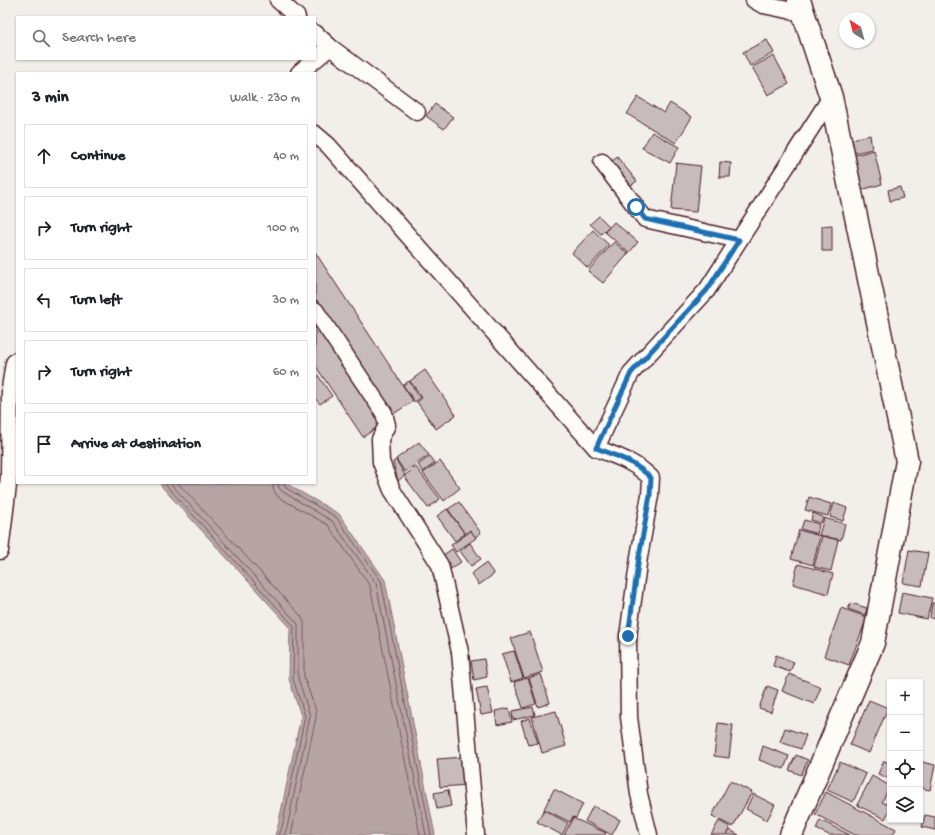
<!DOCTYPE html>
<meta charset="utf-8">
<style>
body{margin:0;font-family:"Gochi Hand",sans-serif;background:#f2f2f2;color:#202124}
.controls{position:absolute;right:12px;bottom:12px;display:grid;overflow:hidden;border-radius:0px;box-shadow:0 1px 3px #0004}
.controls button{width:36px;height:36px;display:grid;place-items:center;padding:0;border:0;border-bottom:1px solid #e0e0e0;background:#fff;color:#202124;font:20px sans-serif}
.compass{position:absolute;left:839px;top:12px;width:36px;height:36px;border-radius:50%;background:#fff;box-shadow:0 1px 3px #0004;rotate:324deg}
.stop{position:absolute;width:12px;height:12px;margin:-9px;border:3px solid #1f6fb2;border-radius:50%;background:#fff}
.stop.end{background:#1f6fb2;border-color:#fff;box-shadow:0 1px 4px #0008}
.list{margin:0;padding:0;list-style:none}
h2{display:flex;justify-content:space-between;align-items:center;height:52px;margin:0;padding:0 16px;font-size:17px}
h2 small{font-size:13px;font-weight:400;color:#757577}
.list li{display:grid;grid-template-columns:26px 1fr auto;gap:12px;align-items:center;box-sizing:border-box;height:64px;margin:0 8px 8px;padding:0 8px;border:1px solid #e0e0e0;border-radius:0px}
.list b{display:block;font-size:15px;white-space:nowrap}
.list em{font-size:13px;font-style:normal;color:#757577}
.icon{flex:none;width:22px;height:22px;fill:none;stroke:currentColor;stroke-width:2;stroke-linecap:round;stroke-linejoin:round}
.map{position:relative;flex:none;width:935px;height:835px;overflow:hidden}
.search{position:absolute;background:#fff;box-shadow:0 1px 3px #0004;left:16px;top:16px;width:300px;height:44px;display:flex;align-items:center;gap:10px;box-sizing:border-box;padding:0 14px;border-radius:0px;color:#757577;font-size:15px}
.panel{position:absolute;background:#fff;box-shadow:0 1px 3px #0004;left:16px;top:72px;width:300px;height:412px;border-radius:0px}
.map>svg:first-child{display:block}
.water{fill:#b7a5a6;stroke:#8b6f75}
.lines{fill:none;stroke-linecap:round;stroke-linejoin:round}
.shore{stroke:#76555c;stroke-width:1}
.building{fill:#c8bbbb;stroke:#4a1f2b}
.street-casing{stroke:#4a1f2b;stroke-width:19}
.secondary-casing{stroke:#4a1f2b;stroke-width:25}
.street{stroke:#fdfcf7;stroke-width:16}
.secondary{stroke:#fdfcf7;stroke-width:22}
.route{stroke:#1f6fb2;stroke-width:5}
</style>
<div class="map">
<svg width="935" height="835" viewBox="0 0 935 835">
<rect width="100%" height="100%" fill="#f2efeb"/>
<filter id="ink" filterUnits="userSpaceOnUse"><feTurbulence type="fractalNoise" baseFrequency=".025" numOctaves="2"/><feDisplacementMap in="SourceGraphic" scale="8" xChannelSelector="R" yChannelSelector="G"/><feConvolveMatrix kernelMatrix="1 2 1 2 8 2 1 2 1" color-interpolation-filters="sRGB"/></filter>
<g filter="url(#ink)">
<polygon class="water" points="160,483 285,483 339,514 385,580 435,835 275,835 278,826 301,716 289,679 290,627 162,487"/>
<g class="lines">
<g class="shore">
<polyline points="164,483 294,626 293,679 305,716 282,827 279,835"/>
<polyline points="170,483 298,624 298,678 310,716 287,828 284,835"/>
<polyline points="178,483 301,616 304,622 304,677 316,711 316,717 291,835"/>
<polyline points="272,483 274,491 278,497 328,525 370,586 420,835"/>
<polyline points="278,483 279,488 283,492 332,521 376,583 426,835"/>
<polyline points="283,483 286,488 336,517 381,581 431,835"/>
</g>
</g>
<g class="building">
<polygon points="767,40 774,53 750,66 743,52"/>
<polygon points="774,56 789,84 768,95 752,67"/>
<polygon points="638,97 664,113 670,103 692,117 676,143 627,114"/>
<polygon points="435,104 453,117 444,129 426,116"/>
<polygon points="652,132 679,147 670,163 642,148"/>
<polygon points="870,135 872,149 855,153 852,139"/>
<polygon points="874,150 882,184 861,190 852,156"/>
<polygon points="617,157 637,181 625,190 605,167"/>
<polygon points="720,162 731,163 730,177 719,177"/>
<polygon points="676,163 701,166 696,212 671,210"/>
<polygon points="900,187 903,198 890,201 888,190"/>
<polygon points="599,216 609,226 601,234 590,224"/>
<polygon points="614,222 638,242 629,253 605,232"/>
<polygon points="832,225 832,251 822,251 822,226"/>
<polygon points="593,230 609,245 588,268 572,253"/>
<polygon points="614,242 628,254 603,283 588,271"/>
<polygon points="315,252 413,401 392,415 315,298"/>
<polygon points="315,318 385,422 363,437 315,365"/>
<polygon points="425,370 456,415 436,429 417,402 422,398 410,381"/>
<polygon points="315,371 332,396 320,404 315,398"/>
<polygon points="409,381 420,398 415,402 403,385"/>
<polygon points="419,442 429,455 405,472 396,459"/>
<polygon points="430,456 435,463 423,472 418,465"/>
<polygon points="396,460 405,475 398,481 393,462"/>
<polygon points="440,461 460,488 444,501 423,473"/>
<polygon points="416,467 440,499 428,508 404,476"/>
<polygon points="809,497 831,504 828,516 805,510"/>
<polygon points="459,502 481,533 475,537 470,530 465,534 448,509"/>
<polygon points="834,503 847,508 843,521 830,517"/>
<polygon points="447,509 465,534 455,541 437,516"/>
<polygon points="813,513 823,517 821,523 811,520"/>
<polygon points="824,518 845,524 841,540 819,535"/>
<polygon points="804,520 819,524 817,534 801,529"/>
<polygon points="799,530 820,536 813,565 791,559"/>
<polygon points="471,531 476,538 456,552 451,545"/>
<polygon points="822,536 838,540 831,571 814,567"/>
<polygon points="470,543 481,559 471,566 460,551"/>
<polygon points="452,549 461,562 451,569 442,556"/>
<polygon points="909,550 928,553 922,586 903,583"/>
<polygon points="486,563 494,574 479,585 471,574"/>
<polygon points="798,564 833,574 828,594 793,584"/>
<polygon points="902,592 932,598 927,619 898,613"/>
<polygon points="851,603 867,608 865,615 848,609"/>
<polygon points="932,603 935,603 935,619 930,618"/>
<polygon points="841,608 867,617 849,665 824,656"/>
<polygon points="530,632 543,672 524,678 511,638"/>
<polygon points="514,651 523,678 511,682 502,654"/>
<polygon points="776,655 794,662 790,672 773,666"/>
<polygon points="484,659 487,677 474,680 471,661"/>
<polygon points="541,674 550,703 538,707 529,678"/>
<polygon points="789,674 821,687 814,704 782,691"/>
<polygon points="528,678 536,704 523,708 514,682"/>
<polygon points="767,686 778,690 771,712 759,708"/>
<polygon points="487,687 493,713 481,715 476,689"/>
<polygon points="869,700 888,708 869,753 850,745"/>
<polygon points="533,707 535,715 513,720 512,711"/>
<polygon points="509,708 512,722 497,725 495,711"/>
<polygon points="556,711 566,746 542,753 532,717"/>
<polygon points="530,718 538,743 528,745 521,721"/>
<polygon points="718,723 733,725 729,758 714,756"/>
<polygon points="785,728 806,735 801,749 780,742"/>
<polygon points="763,746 789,756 784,769 759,760"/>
<polygon points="796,755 808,760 801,775 789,770"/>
<polygon points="465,757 468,785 440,787 437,759"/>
<polygon points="884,761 890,763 890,779 878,774"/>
<polygon points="840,762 866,774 853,802 827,790"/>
<polygon points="922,762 935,765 930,790 920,788 920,774"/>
<polygon points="872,776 890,786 882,802 890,806 890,809 885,819 857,805"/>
<polygon points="730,781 752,792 733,827 712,816"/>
<polygon points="554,789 583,804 576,818 573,817 570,822 544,809"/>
<polygon points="448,790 451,806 437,809 434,793"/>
<polygon points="826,792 896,829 893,835 855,835 815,814"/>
<polygon points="753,794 775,805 767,820 746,809"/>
<polygon points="593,806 620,820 612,835 585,821"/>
<polygon points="544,810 568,823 562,835 537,822"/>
<polygon points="925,815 935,817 935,830 922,827"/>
<polygon points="573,818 606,833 605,835 564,835"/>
<polygon points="820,820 850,835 829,835 816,829"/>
<polygon points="719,821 730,827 726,835 711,835"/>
<polygon points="730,830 739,835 727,835"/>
</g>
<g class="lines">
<g class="street-casing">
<g id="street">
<polyline points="278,0 297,17"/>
<polyline points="754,0 763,5 803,13"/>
<polyline points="315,33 330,47 417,112"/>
<polyline points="299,73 330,47"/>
<path d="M 315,134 L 328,145 L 596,448 C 618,457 634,461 651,478 L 650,495 L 639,557 L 628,636 L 629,717 L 639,794 L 649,835"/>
<polyline points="602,162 645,219 739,240"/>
<polyline points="315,310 384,413 387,425 380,439 381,462 392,490 440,565 460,652 476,835"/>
<polyline points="596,448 631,373 707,290 831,97"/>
<polyline points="0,551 9,477 10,388 14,363 17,360"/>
</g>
</g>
<g class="secondary-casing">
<polyline id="secondary" points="791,835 873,643 907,461 831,97 799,0"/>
</g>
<use href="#street" class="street"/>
<use href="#secondary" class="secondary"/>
</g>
</g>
<g class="lines" filter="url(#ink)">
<path class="route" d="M 628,636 L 639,557 L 650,495 L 651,478 C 634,461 617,456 596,448 L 631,373 L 707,290 L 739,240 L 645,219 L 636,207"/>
</g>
</svg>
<div class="controls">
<button>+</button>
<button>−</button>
<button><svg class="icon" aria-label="locate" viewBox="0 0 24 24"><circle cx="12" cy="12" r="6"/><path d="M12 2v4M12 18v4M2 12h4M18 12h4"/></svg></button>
<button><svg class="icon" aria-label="layers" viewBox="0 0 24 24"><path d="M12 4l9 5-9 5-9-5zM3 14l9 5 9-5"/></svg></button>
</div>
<svg class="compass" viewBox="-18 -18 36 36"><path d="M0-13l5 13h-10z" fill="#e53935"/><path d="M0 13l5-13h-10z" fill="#757577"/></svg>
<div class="stop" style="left:636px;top:207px"></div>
<div class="stop end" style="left:628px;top:636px"></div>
<div class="search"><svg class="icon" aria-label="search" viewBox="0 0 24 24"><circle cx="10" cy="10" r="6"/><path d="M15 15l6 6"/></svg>Search here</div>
<section class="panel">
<h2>3 min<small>Walk · 230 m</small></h2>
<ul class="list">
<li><svg class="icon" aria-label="ahead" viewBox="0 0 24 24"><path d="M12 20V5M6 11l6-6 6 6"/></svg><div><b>Continue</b></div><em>40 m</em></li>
<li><svg class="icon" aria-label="right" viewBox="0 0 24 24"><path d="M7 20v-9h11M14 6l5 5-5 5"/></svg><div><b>Turn right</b></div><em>100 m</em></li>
<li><svg class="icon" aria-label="left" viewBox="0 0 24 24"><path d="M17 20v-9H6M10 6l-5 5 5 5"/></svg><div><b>Turn left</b></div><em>30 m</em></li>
<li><svg class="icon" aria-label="right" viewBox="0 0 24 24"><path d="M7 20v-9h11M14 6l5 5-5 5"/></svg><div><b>Turn right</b></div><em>60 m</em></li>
<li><svg class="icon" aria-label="arrive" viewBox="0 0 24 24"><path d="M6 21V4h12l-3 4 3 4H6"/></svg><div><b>Arrive at destination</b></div></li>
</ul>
</section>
</div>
